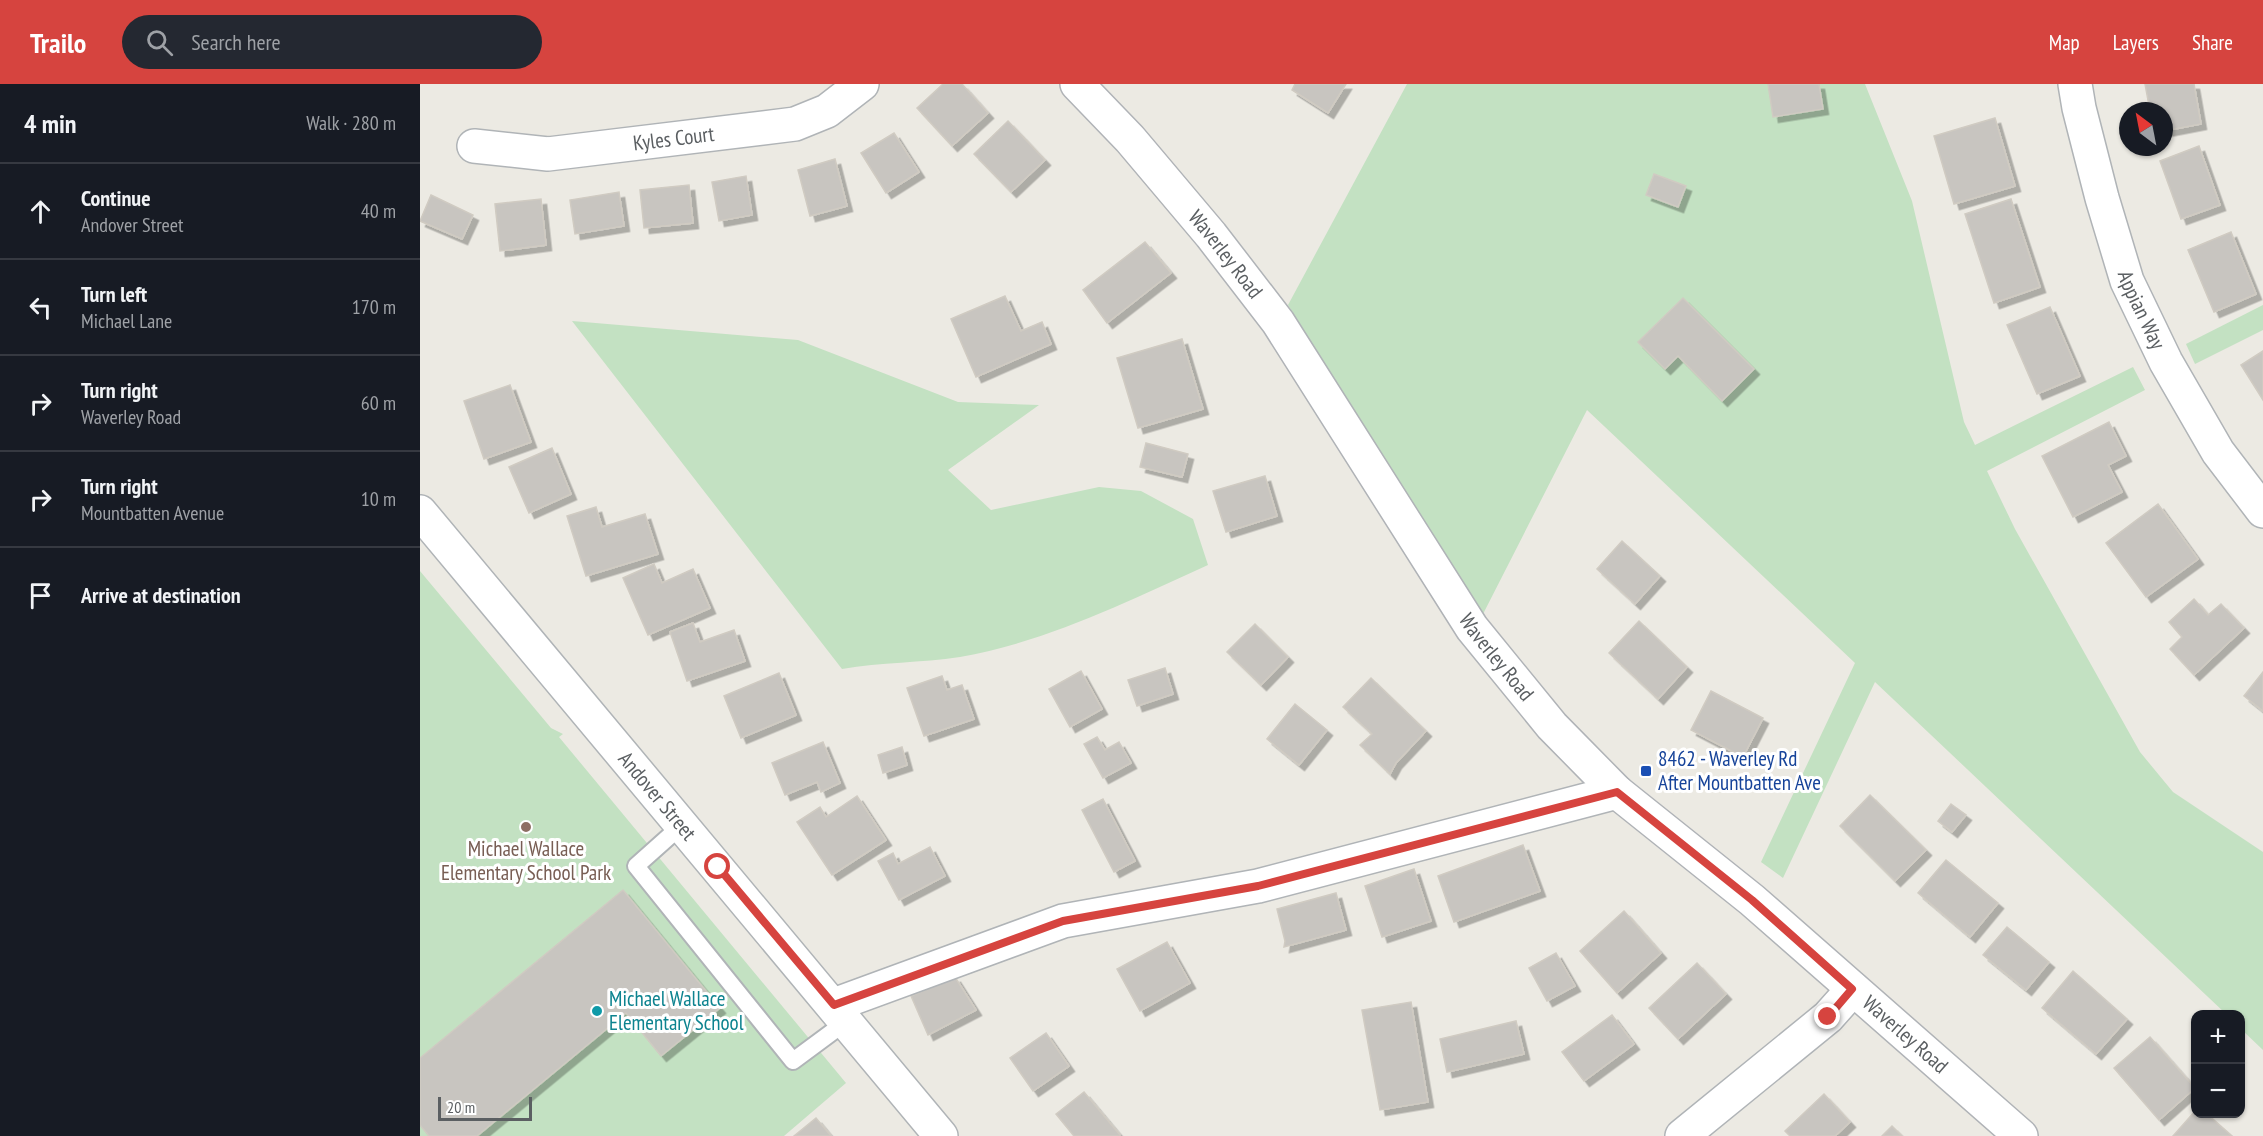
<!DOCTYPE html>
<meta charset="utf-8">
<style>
body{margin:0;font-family:"PT Sans Narrow",sans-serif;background:#242831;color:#f1f3f6}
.controls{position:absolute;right:18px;bottom:18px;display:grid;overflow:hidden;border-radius:12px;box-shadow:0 2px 4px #0004}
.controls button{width:54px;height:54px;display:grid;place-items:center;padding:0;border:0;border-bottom:2px solid #363941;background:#171b24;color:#f1f3f6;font:30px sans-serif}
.compass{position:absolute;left:1699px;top:18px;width:54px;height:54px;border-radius:50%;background:#171b24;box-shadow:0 2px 4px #0004;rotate:328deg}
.scale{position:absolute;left:18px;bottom:15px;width:94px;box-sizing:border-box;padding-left:6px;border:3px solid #5b5f62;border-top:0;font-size:16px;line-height:21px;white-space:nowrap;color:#5b5f62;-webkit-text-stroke:4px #fff;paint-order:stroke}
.stop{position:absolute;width:18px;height:18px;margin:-14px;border:4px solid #d6443f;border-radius:50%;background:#fff}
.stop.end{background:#d6443f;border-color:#fff;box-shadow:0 2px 6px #0008}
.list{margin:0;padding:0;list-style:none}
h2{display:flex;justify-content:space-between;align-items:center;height:78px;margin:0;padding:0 24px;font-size:26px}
h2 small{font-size:20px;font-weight:400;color:#9ea1a6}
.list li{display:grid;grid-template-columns:39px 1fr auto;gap:18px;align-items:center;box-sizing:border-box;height:96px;padding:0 24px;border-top:2px solid #363941}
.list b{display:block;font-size:22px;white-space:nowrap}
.list p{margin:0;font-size:20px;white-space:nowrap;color:#9ea1a6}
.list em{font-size:20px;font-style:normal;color:#9ea1a6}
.icon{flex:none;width:33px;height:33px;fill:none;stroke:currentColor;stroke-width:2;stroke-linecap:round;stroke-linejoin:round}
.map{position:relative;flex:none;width:1843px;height:1052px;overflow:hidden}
header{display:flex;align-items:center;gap:36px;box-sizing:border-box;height:84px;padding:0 30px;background:#d6443f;color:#fff}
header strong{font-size:28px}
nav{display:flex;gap:33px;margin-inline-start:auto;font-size:21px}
.search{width:420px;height:54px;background:#242831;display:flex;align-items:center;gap:15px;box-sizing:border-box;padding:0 21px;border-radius:33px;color:#9ea1a6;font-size:22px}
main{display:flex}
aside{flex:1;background:#171b24}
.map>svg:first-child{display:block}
.green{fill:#c3e1c2}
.building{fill:#c8c5c0;stroke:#d0cbc2;stroke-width:1.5;filter:url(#shadow)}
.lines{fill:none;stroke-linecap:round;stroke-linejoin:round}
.lane-casing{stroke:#b0b4b7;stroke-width:20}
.street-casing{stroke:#b0b4b7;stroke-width:36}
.secondary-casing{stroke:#b0b3b7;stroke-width:36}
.lane{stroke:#fff;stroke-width:16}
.street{stroke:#fff;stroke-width:33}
.secondary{stroke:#fff;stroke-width:33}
.route{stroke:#d6443f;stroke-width:8}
.transit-dot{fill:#1a4fb4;stroke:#fff;stroke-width:2}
.education-dot{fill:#8d6e63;stroke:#fff;stroke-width:2}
.culture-dot{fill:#0f9aa8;stroke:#fff;stroke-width:2}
.labels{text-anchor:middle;stroke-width:6;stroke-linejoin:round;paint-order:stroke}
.street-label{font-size:21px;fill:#5b5f62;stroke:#fff}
.transit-label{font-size:21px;fill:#164399;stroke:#fff;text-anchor:start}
.education-label{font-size:21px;fill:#785e54;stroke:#fff}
.culture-label{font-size:21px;fill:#0d838f;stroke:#fff;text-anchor:start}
</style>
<header>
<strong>Trailo</strong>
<div class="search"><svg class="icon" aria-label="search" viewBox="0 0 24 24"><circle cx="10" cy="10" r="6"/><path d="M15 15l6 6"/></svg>Search here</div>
<nav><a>Map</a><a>Layers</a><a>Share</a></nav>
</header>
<main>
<aside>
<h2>4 min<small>Walk · 280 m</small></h2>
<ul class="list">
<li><svg class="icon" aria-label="ahead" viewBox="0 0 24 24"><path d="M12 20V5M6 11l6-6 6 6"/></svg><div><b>Continue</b><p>Andover Street</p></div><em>40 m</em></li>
<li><svg class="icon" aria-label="left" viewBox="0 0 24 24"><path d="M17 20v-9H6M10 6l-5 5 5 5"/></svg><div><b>Turn left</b><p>Michael Lane</p></div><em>170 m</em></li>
<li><svg class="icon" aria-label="right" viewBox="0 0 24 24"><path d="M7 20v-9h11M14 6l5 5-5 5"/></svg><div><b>Turn right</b><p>Waverley Road</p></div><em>60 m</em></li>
<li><svg class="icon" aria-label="right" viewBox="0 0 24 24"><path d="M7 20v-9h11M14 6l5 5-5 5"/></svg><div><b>Turn right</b><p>Mountbatten Avenue</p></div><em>10 m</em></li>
<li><svg class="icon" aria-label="arrive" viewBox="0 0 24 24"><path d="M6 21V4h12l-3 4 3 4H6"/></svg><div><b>Arrive at destination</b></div></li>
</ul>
</aside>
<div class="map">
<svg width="1843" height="1052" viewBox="0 0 1843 1052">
<defs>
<filter id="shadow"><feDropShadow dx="5.5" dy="5.5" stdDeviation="0" flood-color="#0004"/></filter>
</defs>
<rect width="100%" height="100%" fill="#eceae3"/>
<g class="green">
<polygon points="987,0 1445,0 1492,117 1544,338 1555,361 1713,283 1725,306 1567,387 1595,445 1720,668 1753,708 1843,768 1843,966 1821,945 1820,930 1806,930 1455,598 1363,794 1341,778 1435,579 1167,326 1062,532 868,221"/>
<polygon points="1843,221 1843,246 1775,280 1766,260"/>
<path d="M 152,237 L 378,256 L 538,318 L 619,321 L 528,386 L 571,426 L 679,403 L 721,407 L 773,435 L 788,481 C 708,517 627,558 540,573 C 501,579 461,578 422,585 Z"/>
<polygon points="0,487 131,644 143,650 139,653 426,999 364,1052 0,1052"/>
</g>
<g class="building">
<polygon points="523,0 542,0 568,29 532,62 497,24"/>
<polygon points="875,0 926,0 908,29 872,6"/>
<polygon points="1348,0 1399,0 1403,25 1353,33"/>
<polygon points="1725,0 1774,0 1781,40 1744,47 1744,27 1730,27"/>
<polygon points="1575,34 1595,102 1534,120 1514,52"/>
<polygon points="588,37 625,76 591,108 554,70"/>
<polygon points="474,49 499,88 466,109 441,69"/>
<polygon points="1779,62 1800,121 1761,135 1740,77"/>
<polygon points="415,75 427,122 390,132 378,86"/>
<polygon points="1234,90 1266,102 1258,123 1226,111"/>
<polygon points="326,92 332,131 299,137 292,98"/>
<polygon points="269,101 273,139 224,144 220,106"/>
<polygon points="199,108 204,142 155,150 150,116"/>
<polygon points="11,111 53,131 42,155 0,137"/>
<polygon points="121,115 126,161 80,167 75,120"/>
<polygon points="1591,115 1620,203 1574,219 1545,130"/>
<polygon points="1811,148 1836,210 1794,228 1768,166"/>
<polygon points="725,158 751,189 687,239 663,206"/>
<polygon points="585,212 601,247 622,238 631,260 556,293 531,235"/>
<polygon points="1263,214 1334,285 1302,317 1258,272 1245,285 1218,258"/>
<polygon points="1630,223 1660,292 1617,310 1587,241"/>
<polygon points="762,255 783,325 718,344 697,274"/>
<polygon points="1843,267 1843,316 1821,281"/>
<polygon points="90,301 111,358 64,375 44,317"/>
<polygon points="1689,338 1706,372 1688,381 1702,408 1653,433 1622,372"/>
<polygon points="726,359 768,370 762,393 720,383"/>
<polygon points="132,364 151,410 109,429 89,383"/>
<polygon points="845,392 857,432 806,448 793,407"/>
<polygon points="1738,420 1778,475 1726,513 1686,459"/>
<polygon points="176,423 182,443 225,430 238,470 166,492 147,432"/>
<polygon points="1202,457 1240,492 1215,520 1177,485"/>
<polygon points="234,480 242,499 273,485 290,524 228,551 203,494"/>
<polygon points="1774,515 1788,531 1801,520 1824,544 1774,591 1750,565 1762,553 1749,538"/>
<polygon points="1219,537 1267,583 1238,615 1189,569"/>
<polygon points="273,539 280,558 314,546 325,577 267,597 250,548"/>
<polygon points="835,540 868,573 841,601 807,568"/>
<polygon points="745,584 753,610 717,622 708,596"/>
<polygon points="661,587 682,625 650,643 629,605"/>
<polygon points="1843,588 1843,627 1824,612"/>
<polygon points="359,589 376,631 321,654 304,612"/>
<polygon points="522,592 527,606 542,601 554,635 504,652 487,604"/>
<polygon points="951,594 1006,647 976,679 970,690 940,661 952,650 923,623"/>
<polygon points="1291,607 1343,634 1323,673 1271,646"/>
<polygon points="875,620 907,646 879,681 847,655"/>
<polygon points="677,653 685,666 699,658 711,679 683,694 664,660"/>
<polygon points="403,658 420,699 401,708 397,698 365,711 352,679"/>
<polygon points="482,663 487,681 463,689 458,671"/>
<polygon points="1450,711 1506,766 1475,797 1420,742"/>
<polygon points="437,712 466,756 412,791 377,738 400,723 406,733"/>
<polygon points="683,715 715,777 694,788 662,726"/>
<polygon points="1531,720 1546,731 1532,748 1518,737"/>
<polygon points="1103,761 1120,807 1034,838 1018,792"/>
<polygon points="510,763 525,792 479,816 458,777 473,769 478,780"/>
<polygon points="1526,776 1578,819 1550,853 1498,809"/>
<polygon points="994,785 1011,837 962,853 945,802"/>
<polygon points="203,806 300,924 241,972 206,929 57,1052 9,1052 0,1041 0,974"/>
<polygon points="916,809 926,846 864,863 865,857 857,825"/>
<polygon points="1204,827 1241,869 1197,909 1160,867"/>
<polygon points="1587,843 1629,878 1606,906 1563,871"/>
<polygon points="747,858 770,899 720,927 697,885"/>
<polygon points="1136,869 1155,902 1127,917 1109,884"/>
<polygon points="1277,879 1306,910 1258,955 1229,924"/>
<polygon points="1653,887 1707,935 1676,970 1622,924"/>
<polygon points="535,893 556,926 508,951 491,912"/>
<polygon points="991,918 1008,1018 960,1026 942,926"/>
<polygon points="1192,931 1214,960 1164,997 1142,968"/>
<polygon points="1096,937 1104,970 1027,988 1020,955"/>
<polygon points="626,949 649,982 613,1007 590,974"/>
<polygon points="1730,953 1775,1004 1739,1036 1694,984"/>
<polygon points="664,1008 700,1051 699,1052 654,1052 636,1030"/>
<polygon points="1404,1010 1430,1038 1415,1052 1370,1052 1365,1047"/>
<polygon points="1776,1026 1776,1030 1787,1030 1812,1052 1753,1052"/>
<polygon points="396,1034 411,1052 374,1052"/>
<polygon points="1472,1042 1482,1052 1462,1052"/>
</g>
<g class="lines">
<g class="lane-casing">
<polyline id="lane" points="262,741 216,782 373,977 427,937"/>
</g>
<g class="street-casing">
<g id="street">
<path id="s1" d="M 1655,0 L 1659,24 L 1682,114 L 1707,197 L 1746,278 L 1798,368 L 1843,427"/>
<path id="s2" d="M 54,62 L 128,70 L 375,40 L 407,27 L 442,0"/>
<path id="s3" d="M 0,428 L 521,1052"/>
<polyline points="414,921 643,837 838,802 1197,708"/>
<polyline points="1262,1052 1408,933 1433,905"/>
</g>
</g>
<g class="secondary-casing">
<g id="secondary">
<path id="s4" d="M 657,0 L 710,55 L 791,151 L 858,238 L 1052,544 L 1132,642 L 1197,708 L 1332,816 L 1601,1052"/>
</g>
</g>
<use href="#lane" class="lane"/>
<use href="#street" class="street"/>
<use href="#secondary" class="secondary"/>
</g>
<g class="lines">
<polyline class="route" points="298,783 414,921 643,837 838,802 1197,708 1332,816 1432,905 1408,933"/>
</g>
<rect class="transit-dot" x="1220" y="681" width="12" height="12" rx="3"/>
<circle class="education-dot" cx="106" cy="743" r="6"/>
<circle class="culture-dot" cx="177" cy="927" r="6"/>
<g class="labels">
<g class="street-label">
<text dy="7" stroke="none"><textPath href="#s2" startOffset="201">Kyles Court</textPath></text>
<text dy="7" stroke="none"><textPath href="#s4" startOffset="226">Waverley Road</textPath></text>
<text dy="7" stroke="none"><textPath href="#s1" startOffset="236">Appian Way</textPath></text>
<text dy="7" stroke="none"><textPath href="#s4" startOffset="712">Waverley Road</textPath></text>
<text dy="7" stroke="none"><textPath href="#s3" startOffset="370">Andover Street</textPath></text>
<text dy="7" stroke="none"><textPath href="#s4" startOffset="1270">Waverley Road</textPath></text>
</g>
<g class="transit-label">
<text x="1238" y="682">8462 - Waverley Rd<tspan x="1238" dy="24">After Mountbatten Ave</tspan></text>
</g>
<g class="education-label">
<text x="106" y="772">Michael Wallace<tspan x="106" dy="24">Elementary School Park</tspan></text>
</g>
<g class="culture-label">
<text x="189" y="922">Michael Wallace<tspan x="189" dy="24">Elementary School</tspan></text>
</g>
</g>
</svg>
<div class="controls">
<button>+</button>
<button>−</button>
</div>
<svg class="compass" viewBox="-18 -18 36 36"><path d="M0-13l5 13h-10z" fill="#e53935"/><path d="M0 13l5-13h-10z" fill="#9ea1a6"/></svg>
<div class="scale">20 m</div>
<div class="stop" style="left:298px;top:783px"></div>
<div class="stop end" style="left:1408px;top:933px"></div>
</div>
</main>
